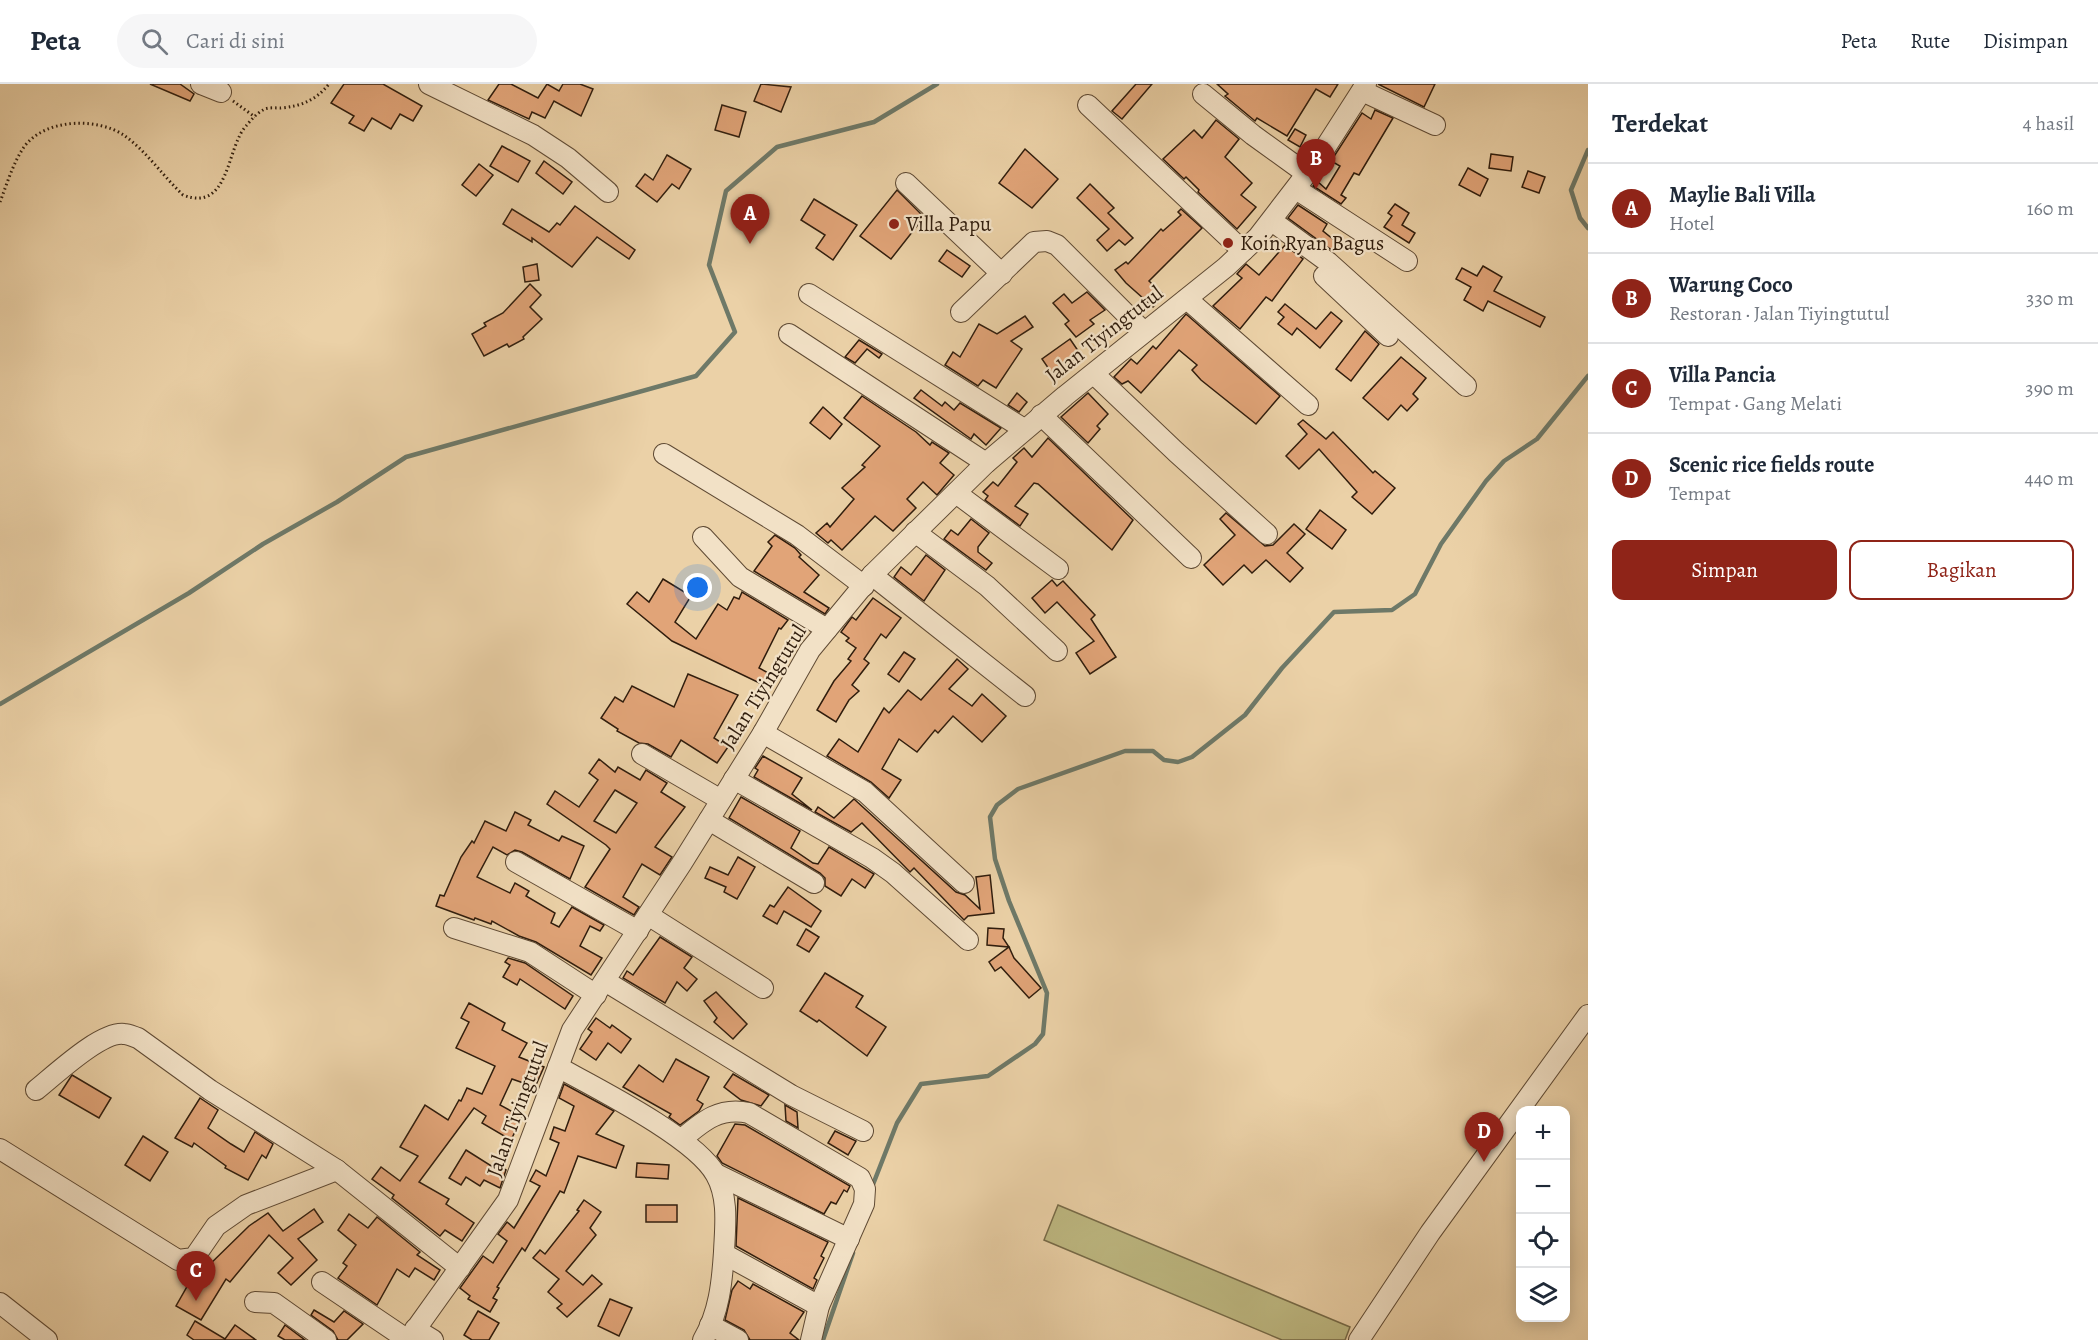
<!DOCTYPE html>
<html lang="id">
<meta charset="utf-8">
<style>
body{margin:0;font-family:Alegreya,serif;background:#f6f6f7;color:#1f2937}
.controls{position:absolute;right:18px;bottom:18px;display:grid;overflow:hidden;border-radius:12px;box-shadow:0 3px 15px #0003}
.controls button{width:54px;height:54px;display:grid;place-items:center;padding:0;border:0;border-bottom:2px solid #e0e1e3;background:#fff;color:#1f2937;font:30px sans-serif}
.you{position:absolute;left:698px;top:504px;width:21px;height:21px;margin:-15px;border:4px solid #fff;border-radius:50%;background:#1a73e8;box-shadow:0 0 0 9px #1a73e833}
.badge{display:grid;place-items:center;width:39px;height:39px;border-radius:50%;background:#8f2418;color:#fff;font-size:20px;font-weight:700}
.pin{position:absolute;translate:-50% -50px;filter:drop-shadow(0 2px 3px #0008)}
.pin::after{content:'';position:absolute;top:32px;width:21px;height:18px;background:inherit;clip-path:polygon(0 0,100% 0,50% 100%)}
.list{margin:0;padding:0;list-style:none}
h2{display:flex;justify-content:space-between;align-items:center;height:78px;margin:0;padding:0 24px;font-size:26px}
h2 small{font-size:20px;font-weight:400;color:#747a83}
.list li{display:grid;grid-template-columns:39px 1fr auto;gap:18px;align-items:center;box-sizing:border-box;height:90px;padding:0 24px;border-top:2px solid #e0e1e3}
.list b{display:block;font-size:22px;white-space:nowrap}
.list p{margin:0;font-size:20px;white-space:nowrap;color:#747a83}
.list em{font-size:20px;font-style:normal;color:#747a83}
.actions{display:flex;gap:12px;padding:18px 24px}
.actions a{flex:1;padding:14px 0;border:2px solid #8f2418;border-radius:12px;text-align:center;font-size:21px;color:#8f2418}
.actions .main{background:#8f2418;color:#fff}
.icon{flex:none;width:33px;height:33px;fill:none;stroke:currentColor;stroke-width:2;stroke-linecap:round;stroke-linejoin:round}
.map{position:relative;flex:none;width:1588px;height:1256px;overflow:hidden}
header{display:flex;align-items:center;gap:36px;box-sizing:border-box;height:84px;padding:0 30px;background:#fff;border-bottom:2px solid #e0e1e3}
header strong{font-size:28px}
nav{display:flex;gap:33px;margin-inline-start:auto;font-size:21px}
.search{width:420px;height:54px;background:#f6f6f7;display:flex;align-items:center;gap:15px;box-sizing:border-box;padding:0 21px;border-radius:33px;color:#747a83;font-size:22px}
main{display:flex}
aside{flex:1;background:#fff}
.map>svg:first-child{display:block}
.green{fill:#beb982;stroke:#776b48;stroke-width:1.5}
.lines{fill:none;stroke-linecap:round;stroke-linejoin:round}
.stream{stroke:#6e7968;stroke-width:4.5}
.building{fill:#e1a478;stroke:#301d0d;stroke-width:1.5;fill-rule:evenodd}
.minor-casing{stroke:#5f4a34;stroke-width:22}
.path{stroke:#301d0d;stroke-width:3;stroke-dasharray:1.5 3;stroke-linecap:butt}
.minor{stroke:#f2e1c6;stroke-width:20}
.poi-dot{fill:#8f2418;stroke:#f2e1c6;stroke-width:2}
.labels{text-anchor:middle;stroke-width:4.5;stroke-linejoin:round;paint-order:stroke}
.poi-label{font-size:21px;fill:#301d0d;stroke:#f2e1c6;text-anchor:start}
.street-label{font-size:21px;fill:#301d0d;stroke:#f2e1c6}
</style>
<header>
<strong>Peta</strong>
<div class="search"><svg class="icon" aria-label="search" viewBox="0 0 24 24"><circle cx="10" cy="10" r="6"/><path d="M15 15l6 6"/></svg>Cari di sini</div>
<nav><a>Peta</a><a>Rute</a><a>Disimpan</a></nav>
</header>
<main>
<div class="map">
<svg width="1588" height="1256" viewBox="0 0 1588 1256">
<rect width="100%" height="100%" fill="#ebd1a7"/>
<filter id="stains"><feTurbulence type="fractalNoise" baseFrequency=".00333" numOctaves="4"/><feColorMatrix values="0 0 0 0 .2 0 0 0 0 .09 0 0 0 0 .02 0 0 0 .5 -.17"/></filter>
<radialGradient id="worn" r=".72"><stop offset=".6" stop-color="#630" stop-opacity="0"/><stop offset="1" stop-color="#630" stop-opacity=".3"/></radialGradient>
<polygon class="green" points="1058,1121 1350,1243 1345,1256 1282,1256 1044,1156"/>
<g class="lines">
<g class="stream">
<polyline points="1588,66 1571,106 1580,134 1588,144"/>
<polyline points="0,620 189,509 263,460 337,418 406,373 696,292 735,248 709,181 726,107 777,63 874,38 937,0"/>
<polyline points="872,1103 897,1039 921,1000 988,992 1035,960 1043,950 1047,909 1009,817 995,775 990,733 997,721 1018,705 1125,667 1153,667 1164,676 1178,678 1192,673 1245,631 1282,584 1334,528 1392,526 1415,510 1441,460 1486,397 1504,377 1537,355 1588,292"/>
<polyline points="823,1256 853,1169"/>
</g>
</g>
<g class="building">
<polygon points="150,0 180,0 194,10 190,17"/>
<polygon points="344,0 383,0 422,22 413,37 400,30 391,45 372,34 364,47 349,39 354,32 331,19"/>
<polygon points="499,0 511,0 538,14 547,0 559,7 563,0 580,0 593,5 581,32 554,17 545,34 532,28 529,35 488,16"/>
<polygon points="761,0 791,3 781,28 754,17"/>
<polygon points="1136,0 1152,0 1122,35 1112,27"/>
<polygon points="1217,0 1338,0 1330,13 1316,5 1287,52 1257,34 1255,37 1225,12 1228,10"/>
<polygon points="1378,0 1435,0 1424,23"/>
<polygon points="722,21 746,28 739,53 715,46"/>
<polygon points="1375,26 1393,34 1359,91 1354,89 1341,111 1346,114 1341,120 1313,102 1317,97 1326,105 1340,82 1331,77 1362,29 1371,35"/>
<polygon points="1216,36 1239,55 1225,73 1252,99 1241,111 1256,123 1237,145 1198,108 1199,106 1186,93 1184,95 1163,75 1194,46 1202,54"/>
<polygon points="1295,45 1306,51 1300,63 1288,56"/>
<polygon points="502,62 530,77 518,98 490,82"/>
<polygon points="1025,65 1058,95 1032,124 999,99"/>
<polygon points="1491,70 1513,73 1511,87 1489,84"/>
<polygon points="667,71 691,85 679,105 672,100 657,118 636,102 645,90 653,96"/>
<polygon points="544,77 572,98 563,110 536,89"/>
<polygon points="479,80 493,91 476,112 462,101"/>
<polygon points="1468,84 1488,95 1480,112 1459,101"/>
<polygon points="1528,87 1545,93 1539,109 1522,103"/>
<polygon points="1090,100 1114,124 1108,129 1133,154 1125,161 1119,156 1107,167 1097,156 1109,145 1077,114"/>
<polygon points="897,106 924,133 891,175 860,152"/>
<polygon points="814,115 857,141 833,176 816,164 825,151 801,136"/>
<polygon points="1395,120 1409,129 1402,141 1415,149 1409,159 1384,143 1392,132 1388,129"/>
<polygon points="1298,121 1327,140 1323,147 1339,160 1333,167 1288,134"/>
<polygon points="575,122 635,166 629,175 597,153 572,183 532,154 532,158 503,140 512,125 549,148 557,139 560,141"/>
<polygon points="1181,125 1202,144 1149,197 1164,211 1153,223 1126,199 1115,186 1126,178 1128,180 1161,145 1163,147 1181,131 1178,128"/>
<polygon points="1285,161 1303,175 1272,217 1266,213 1240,245 1213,222 1242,194 1237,190 1246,180 1259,191"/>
<polygon points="947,166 970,182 962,193 939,177"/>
<polygon points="537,180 539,196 525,198 523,183"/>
<polygon points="1483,182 1502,193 1494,207 1545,233 1540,243 1488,217 1483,227 1464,216 1471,203 1456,195 1462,184 1477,192"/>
<polygon points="530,200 541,211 530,223 542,235 523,253 524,255 509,263 507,260 484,272 472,250 486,242 484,239 503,229"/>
<polygon points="1087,208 1105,226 1090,236 1094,240 1076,253 1065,240 1069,237 1053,219 1064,210 1072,219"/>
<polygon points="1285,220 1316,245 1331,228 1342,237 1320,264 1297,244 1292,251 1278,240 1284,233 1278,228"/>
<polygon points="1186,230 1280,312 1256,340 1201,296 1192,286 1197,281 1179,266 1141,309 1128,297 1122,300 1114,293 1131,275 1137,280 1153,262 1156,265"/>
<polygon points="1025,232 1033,243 1011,257 1022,265 996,304 983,296 978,302 945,281 953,268 960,273 979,240 997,250"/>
<polygon points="1365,247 1379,260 1351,297 1336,285"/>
<polygon points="1070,255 1081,271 1053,291 1042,275"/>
<polygon points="859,256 882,270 879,274 867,265 855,279 845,273"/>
<polygon points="1401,273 1426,294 1413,310 1418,315 1407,327 1401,321 1388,336 1363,314"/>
<polygon points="921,306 942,322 945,318 954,326 960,319 1001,344 986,361 974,350 971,355 914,314"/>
<polygon points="1017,309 1027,318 1019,328 1008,321"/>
<polygon points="1088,309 1108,330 1097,342 1100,345 1088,359 1061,333"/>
<polygon points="862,312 916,348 930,361 932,358 949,369 940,379 954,391 937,411 923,398 907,415 916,424 893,447 875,432 842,466 831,456 828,459 816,449 827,439 830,443 854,415 842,404 865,383 862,381 880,362 844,334"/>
<polygon points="823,323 842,340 830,355 810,339"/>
<polygon points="1303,336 1326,355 1333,348 1373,389 1375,387 1395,404 1372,430 1352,413 1357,408 1319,365 1299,385 1286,372 1307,350 1298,340"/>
<polygon points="1048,354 1133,436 1112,466 1038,400 1034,399 1015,422 1028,430 1020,442 985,416 988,412 983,408 993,398 998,402 1017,378 1013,374 1024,364 1032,373"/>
<polygon points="1320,426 1346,446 1332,465 1306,445"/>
<polygon points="1226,429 1265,462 1273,461 1294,440 1305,450 1287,469 1303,484 1290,498 1266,476 1252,489 1244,481 1223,501 1204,481 1235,451 1220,435"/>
<polygon points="971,435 989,449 978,463 978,468 992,479 986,486 944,455 951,446 958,451"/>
<polygon points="775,451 795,464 801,471 799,473 819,491 804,508 829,524 825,530 754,487 772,462 768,458"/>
<polygon points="926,471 945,486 924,517 894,493 901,483 911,491"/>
<polygon points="663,495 691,512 675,538 696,555 718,520 727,526 734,513 739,515 742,508 788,536 781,545 779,544 759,584 774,592 768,603 672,557 627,520 637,508 649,518"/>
<polygon points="1052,496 1057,502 1063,497 1095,531 1091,535 1116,573 1090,590 1076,569 1094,557 1057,518 1045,529 1032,514"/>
<polygon points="873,514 901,534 886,554 881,550 864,575 869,579 852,601 859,607 849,616 836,638 817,626 834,597 851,577 848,575 856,564 846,557 849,554 841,548 852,533 856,536"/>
<polygon points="904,568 915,575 899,598 888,590"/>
<polygon points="957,575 968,585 949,605 972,622 982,610 1006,632 982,658 953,632 938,649 935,646 917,668 899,655 882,685 901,696 889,714 871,698 827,672 839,655 858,668 884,624 889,629 908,606 921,616"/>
<polygon points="688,590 738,611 714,654 728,663 717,679 681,656 671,673 648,660 639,659 617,647 618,645 601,634 615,613 623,618 632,602 674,623"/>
<polygon points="763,672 802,694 792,710 812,726 754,693 758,686 755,684"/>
<path d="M 599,675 L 615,688 L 618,683 L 640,696 L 646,686 L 667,699 L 661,708 L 685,723 L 655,763 L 672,773 L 660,791 L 642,780 L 623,813 L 639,823 L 634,831 L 585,803 L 610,765 L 606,761 L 547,720 L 555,707 L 579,723 L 598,696 L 589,689 ZM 615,706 L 637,719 L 616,749 L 594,737 Z"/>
<polygon points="741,713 800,747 791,764 813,779 818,780 829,763 874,790 865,804 852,795 841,812 825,802 825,794 820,789 729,734"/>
<polygon points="854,715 956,808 965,811 980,825 976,793 990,791 994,829 968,832 964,836 914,784 910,788 862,739 851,748 815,728 818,723 834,734"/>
<polygon points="515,728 531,736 528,741 559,757 562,752 584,762 570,795 522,768 515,766 507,771 493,763 477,793 510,809 515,799 529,807 526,812 555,829 551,839 559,843 572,823 604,841 600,847 590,842 580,862 602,874 591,891 536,858 519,852 492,837 491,840 475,834 474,836 436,822 440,811 444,812 461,773 472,757 474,759 485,737 506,747"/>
<polygon points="738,773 755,783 737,815 724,808 726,803 705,794 710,783 728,791"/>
<polygon points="788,803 821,827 811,843 784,827 777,840 763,832 770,821 774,823"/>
<polygon points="988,844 1004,845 1003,854 1009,863 987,861"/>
<polygon points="806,845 819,853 809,868 797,861"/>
<polygon points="660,853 692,873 684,884 697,895 687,907 677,898 665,919 623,894 627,887 633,891"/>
<polygon points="1009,863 1014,874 1041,904 1029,914 1001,883 995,887 989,878"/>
<polygon points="508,874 525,879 573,912 565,925 520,895 517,901 503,893 510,881 505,878"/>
<polygon points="825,889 863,912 856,923 886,943 867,972 819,936 817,938 800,927"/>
<polygon points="716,908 747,940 733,955 714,938 717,934 704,917"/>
<polygon points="469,919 505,939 502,946 527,959 519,973 544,983 535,1003 512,995 500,1021 522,1033 511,1056 482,1039 486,1032 474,1024 419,1098 449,1115 446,1120 474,1139 462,1157 445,1146 440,1152 392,1114 394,1111 372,1095 381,1083 400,1097 418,1072 400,1063 425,1021 448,1036 459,1016 461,1017 467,1004 482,1010 495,982 456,964 469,938 461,934"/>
<polygon points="596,934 610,944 612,941 631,955 621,969 608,959 596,976 580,965 592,948 588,945"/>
<polygon points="676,975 709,993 697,1016 703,1020 699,1027 680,1041 669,1033 671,1030 623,1003 639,981 663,998"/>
<polygon points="733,990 769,1011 761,1022 741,1016 724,1003"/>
<polygon points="72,991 111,1014 99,1034 59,1011"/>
<polygon points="564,1000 614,1027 596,1050 624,1062 616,1084 578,1072 564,1109 560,1107 525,1167 522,1164 497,1203 499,1204 493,1214 497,1216 490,1228 468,1215 470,1212 460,1204 483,1172 493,1179 507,1157 498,1150 507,1138 514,1144 540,1102 530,1097 536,1086 546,1092 559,1059 550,1055 554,1043 565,1047 574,1022 559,1014"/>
<polygon points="200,1014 218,1026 208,1044 231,1060 244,1068 255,1048 273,1060 266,1074 262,1071 248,1096 225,1084 226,1082 194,1059 192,1063 175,1054"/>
<polygon points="785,1021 797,1028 798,1044 786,1037"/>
<polygon points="735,1040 745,1041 850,1102 847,1108 844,1106 836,1120 831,1118 824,1130 722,1079 717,1072"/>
<polygon points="835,1047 856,1057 848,1071 828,1059"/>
<polygon points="143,1052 168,1068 150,1097 125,1081"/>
<polygon points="466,1066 496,1085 498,1082 506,1086 500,1104 484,1096 480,1102 466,1093 461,1101 449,1094"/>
<polygon points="637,1079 669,1081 668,1095 636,1093"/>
<polygon points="738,1114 828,1158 821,1172 824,1174 814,1194 817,1196 813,1205 736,1162"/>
<polygon points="584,1116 601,1128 590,1144 596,1151 566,1187 583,1201 592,1191 602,1200 567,1233 557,1224 562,1220 548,1208 559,1195 533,1174 540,1166 545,1170 579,1127 577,1126"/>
<rect x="646" y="1121" width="31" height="17"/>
<polygon points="314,1125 323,1138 298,1155 317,1176 291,1201 278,1189 293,1174 269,1151 230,1198 226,1195 201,1236 176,1222 197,1185 204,1186 249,1142 268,1129 283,1147"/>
<polygon points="349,1130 368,1144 377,1133 420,1168 417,1171 440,1186 434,1196 415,1184 409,1193 397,1185 377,1221 338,1194 347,1182 343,1179 356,1161 338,1146"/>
<polygon points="738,1197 750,1205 753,1200 804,1228 790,1249 799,1256 750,1256 744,1246 725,1236 732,1206"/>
<polygon points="610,1215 632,1224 619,1252 598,1242"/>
<polygon points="314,1226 334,1238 344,1227 363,1240 347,1256 338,1256 333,1247 311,1231"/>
<polygon points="478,1227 499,1239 489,1256 472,1256 464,1251"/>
<polygon points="195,1237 225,1255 235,1241 256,1256 194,1256 187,1251"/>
<polygon points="285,1241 305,1256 285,1256 278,1252"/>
</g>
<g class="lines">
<g class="minor-casing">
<g id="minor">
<polyline points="201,0 221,8"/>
<polyline points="429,0 533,51 568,74 608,108"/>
<polyline points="1362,7 1435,41"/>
<polyline points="1203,10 1253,51 1307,90"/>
<polyline points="1088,21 1243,167"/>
<polyline points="906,99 1002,190"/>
<polyline points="1296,105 1407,177"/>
<polyline points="1272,137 1328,178 1466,302"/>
<polyline points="1324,192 1388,252"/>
<polyline points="809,210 1024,345"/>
<polyline points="1187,215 1308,321"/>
<polyline points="961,228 1034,158 1047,157 1057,161 1144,248"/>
<polyline points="789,250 986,379"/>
<polyline points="1094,290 1176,368 1267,450"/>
<polyline points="1041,331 1191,474"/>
<polyline points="664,370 797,451 864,502"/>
<polyline points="956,409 1058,485"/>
<polyline points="915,448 987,502 1057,567"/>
<polyline points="703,453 740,493 827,545"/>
<polyline points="872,491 1025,612"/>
<polyline points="763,649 865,708 964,799"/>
<polyline points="642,670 721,716"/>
<polyline points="734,695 872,774 893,789 968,856"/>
<polyline points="709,736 814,799"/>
<polyline points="516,778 638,847"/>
<polyline points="648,831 763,904"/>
<polyline points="454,844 530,868 596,911"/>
<polyline points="605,897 791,1011 863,1047"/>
<path d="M 558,983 C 598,1005 696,1054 716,1091 C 729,1114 725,1143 724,1168 C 722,1199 719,1229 703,1256"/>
<path d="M 36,1006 C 55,991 101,947 124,950 C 129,950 134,953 138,954 L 210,1006 L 337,1086 L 460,1184"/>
<path d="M 682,1055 C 704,1036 720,1023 749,1029 L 860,1094 L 865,1105 L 864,1120 L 819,1222 L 811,1256"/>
<polyline points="0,1065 178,1176 194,1174 216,1142 246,1121 337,1086"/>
<polyline points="716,1090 849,1155"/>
<polyline points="724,1170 819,1222"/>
<polyline points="322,1198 408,1256"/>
<polyline points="255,1218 274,1219 326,1256"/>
<polyline points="0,1219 47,1256"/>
<polyline points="710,1241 738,1256"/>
<polyline points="415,1245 433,1256"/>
<polyline points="408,1256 508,1116 572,946 682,779 763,649 810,566 872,491 986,379 1065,312 1226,183 1258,153 1318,75 1366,0"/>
<polyline points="1359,1256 1430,1149 1588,931"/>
</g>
</g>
<g class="path">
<polyline points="233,17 255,33"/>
<path d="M 0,118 C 7,100 13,79 24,63 C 45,34 98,33 125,52 C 147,68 163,92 183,111 C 230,129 226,64 246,42 C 250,37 257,29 263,26 C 267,23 276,24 281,24 C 302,22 316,16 329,0"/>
</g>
<use href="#minor" class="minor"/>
</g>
<g class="poi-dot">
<circle cx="894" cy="140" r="6"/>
<circle cx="1228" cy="159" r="6"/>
</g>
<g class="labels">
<g class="poi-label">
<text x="906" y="147">Villa Papu</text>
<text x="1240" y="166">Koin Ryan Bagus</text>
</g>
<g class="street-label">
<text transform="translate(1104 250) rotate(-38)" y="7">Jalan Tiyingtutul</text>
<text transform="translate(763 603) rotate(-58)" y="7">Jalan Tiyingtutul</text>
<text transform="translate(517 1025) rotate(-70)" y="7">Jalan Tiyingtutul</text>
</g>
</g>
<rect width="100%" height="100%" filter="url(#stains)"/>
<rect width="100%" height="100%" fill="url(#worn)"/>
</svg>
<div class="controls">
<button>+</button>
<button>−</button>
<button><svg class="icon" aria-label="locate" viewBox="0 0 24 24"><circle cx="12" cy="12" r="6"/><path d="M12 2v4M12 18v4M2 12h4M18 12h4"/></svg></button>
<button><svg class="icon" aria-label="layers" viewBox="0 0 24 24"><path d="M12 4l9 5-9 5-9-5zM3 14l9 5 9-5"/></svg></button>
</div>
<div class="you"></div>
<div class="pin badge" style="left:750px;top:160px">A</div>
<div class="pin badge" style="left:1316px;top:105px">B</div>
<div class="pin badge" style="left:196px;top:1217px">C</div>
<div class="pin badge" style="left:1484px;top:1078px">D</div>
</div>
<aside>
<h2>Terdekat<small>4 hasil</small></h2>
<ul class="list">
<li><span class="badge">A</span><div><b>Maylie Bali Villa</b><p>Hotel</p></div><em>160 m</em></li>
<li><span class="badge">B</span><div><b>Warung Coco</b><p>Restoran · Jalan Tiyingtutul</p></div><em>330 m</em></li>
<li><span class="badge">C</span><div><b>Villa Pancia</b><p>Tempat · Gang Melati</p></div><em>390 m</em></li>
<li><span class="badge">D</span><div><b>Scenic rice fields route</b><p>Tempat</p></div><em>440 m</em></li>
</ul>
<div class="actions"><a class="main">Simpan</a><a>Bagikan</a></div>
</aside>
</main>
